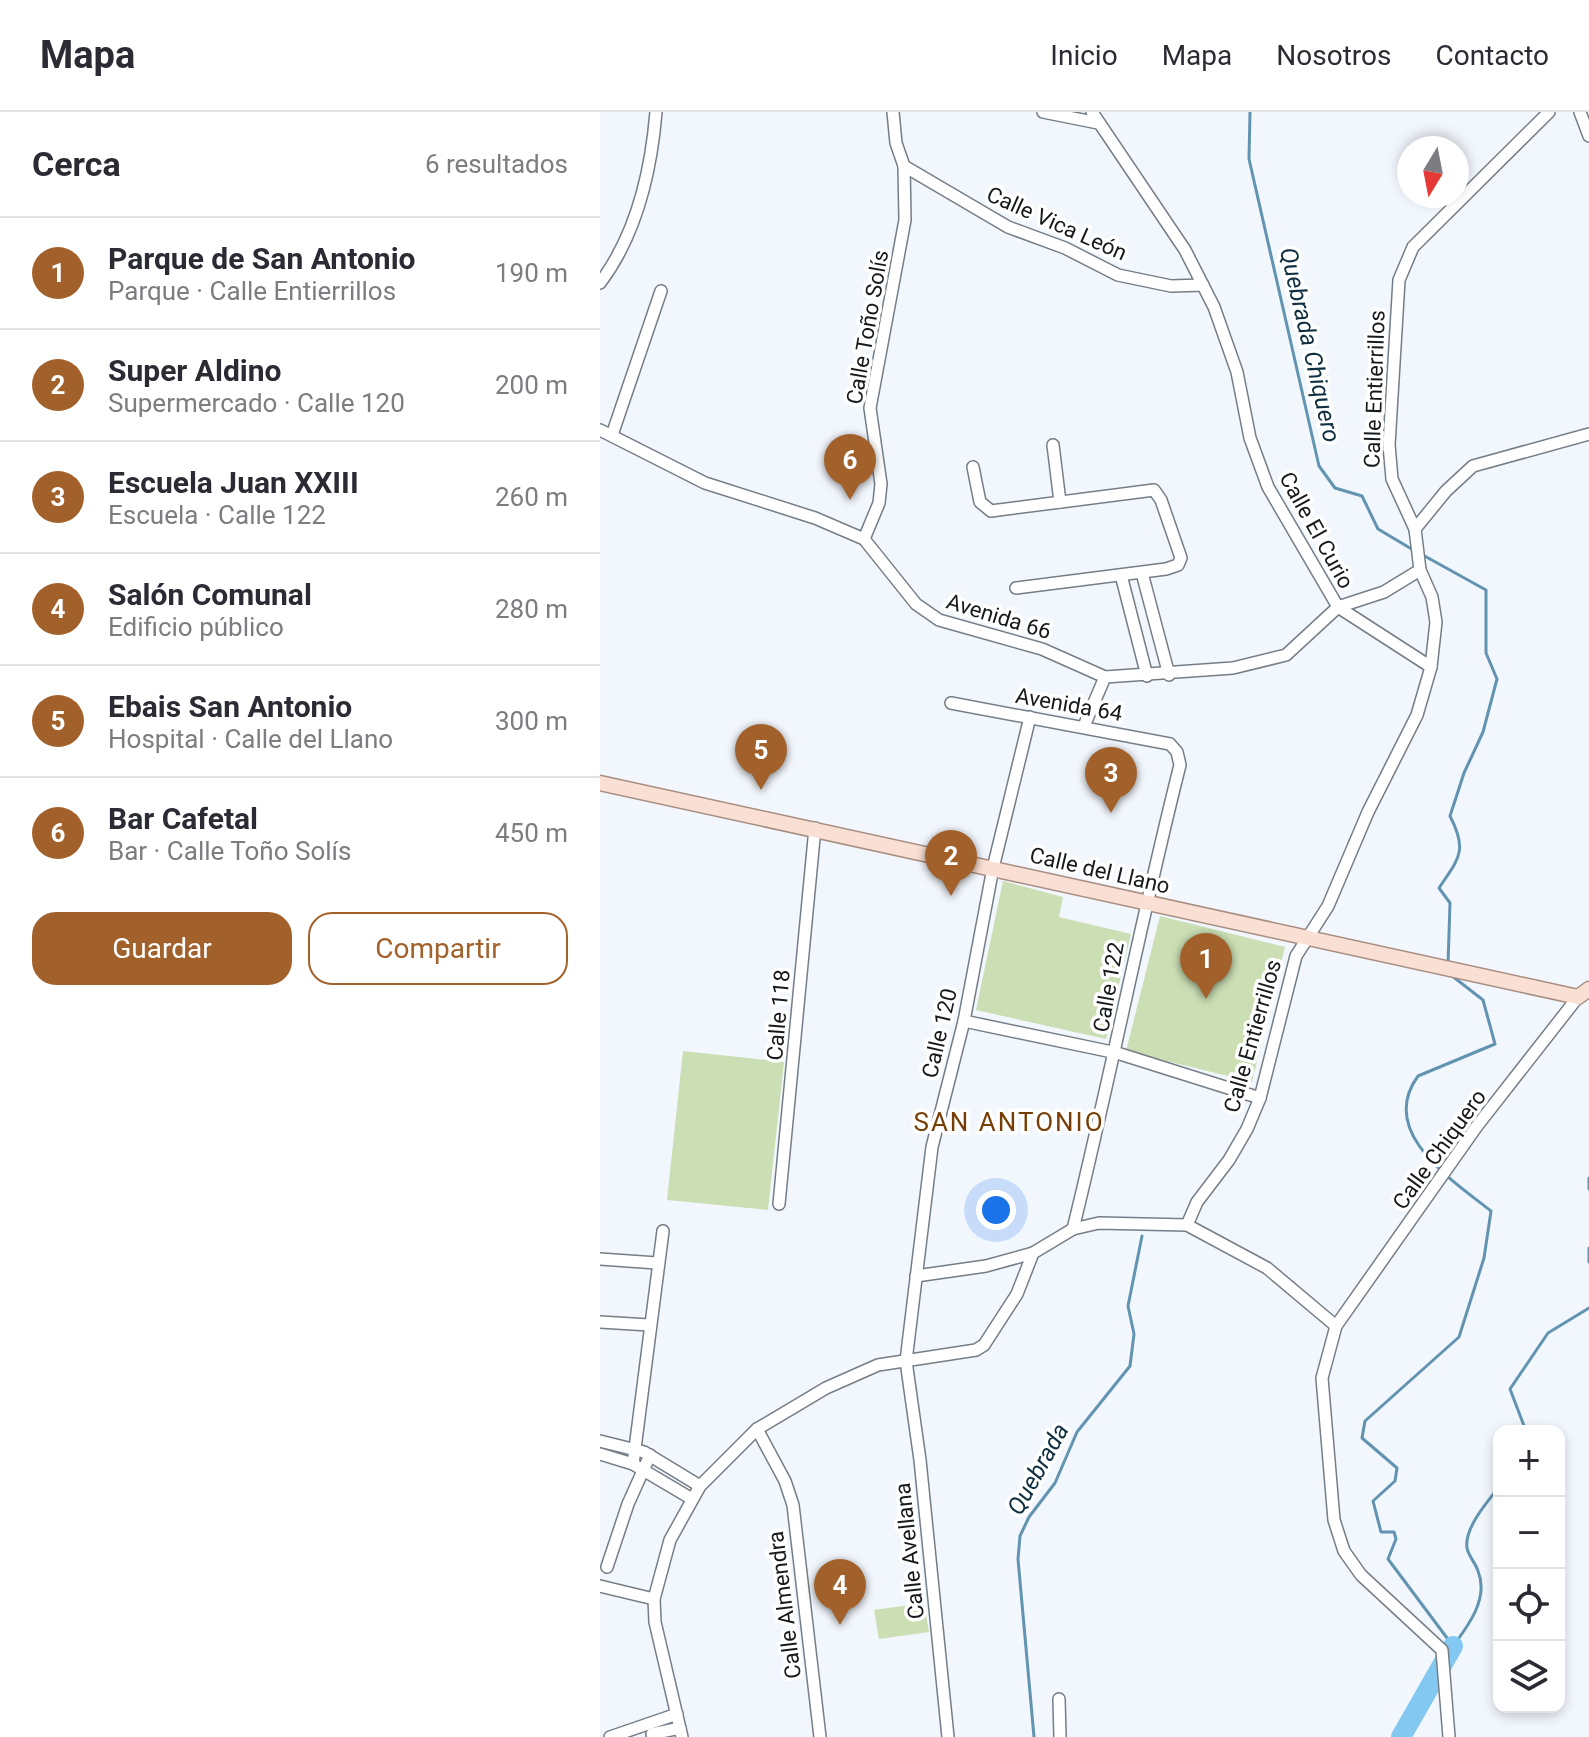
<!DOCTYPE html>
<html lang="es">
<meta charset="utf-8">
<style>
body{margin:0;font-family:Roboto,sans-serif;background:#f2f2f3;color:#2b2b33}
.controls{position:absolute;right:24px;bottom:24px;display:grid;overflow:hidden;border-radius:16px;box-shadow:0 4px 12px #0003}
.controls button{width:72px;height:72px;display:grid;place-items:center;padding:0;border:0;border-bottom:2px solid #e1e1e2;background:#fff;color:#2b2b33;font:40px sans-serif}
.compass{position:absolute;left:797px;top:24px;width:72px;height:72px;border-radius:50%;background:#fff;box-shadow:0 4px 12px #0003;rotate:190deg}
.you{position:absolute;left:396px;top:1098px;width:28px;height:28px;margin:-20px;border:6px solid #fff;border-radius:50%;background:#1a73e8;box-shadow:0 0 0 12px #1a73e833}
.badge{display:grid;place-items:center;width:52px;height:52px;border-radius:50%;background:#a2612b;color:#fff;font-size:26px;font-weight:700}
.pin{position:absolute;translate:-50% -66px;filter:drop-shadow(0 2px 4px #0008)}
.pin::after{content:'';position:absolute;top:42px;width:28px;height:24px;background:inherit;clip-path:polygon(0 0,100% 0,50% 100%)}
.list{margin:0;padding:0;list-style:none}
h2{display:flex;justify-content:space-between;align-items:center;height:104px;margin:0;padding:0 32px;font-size:34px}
h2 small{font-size:26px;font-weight:400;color:#7c7c81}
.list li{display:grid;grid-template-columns:52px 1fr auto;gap:24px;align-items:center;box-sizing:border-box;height:112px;padding:0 32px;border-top:2px solid #e1e1e2}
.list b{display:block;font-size:30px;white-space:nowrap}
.list p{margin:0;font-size:26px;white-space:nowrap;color:#7c7c81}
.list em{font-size:26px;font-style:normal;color:#7c7c81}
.actions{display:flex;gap:16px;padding:24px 32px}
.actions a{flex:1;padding:18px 0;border:2px solid #a2612b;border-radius:24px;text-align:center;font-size:28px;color:#a2612b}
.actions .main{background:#a2612b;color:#fff}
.icon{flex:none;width:44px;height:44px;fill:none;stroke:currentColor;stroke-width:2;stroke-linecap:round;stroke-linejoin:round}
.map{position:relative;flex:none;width:989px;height:1625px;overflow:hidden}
header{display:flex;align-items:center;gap:48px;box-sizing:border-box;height:112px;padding:0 40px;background:#fff;border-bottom:2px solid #e1e1e2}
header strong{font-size:38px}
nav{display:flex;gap:44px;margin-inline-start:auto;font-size:28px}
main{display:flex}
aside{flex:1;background:#fff}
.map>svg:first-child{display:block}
.green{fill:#cbdeb4}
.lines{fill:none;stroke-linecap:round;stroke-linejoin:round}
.stream{stroke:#6294b1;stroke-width:3}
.river{stroke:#83c8f1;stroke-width:20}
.minor-casing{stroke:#757d86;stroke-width:14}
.major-casing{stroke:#a88d81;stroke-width:17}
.minor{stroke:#fff;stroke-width:11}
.major{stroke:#fae0d4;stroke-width:14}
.labels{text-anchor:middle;stroke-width:7;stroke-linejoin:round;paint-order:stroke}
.street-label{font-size:22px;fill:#16191c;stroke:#fff}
.water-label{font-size:24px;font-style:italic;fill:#0f2e3f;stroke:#fff}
.quarter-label{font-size:26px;letter-spacing:2px;fill:#763e05;stroke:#fff}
</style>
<header>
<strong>Mapa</strong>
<nav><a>Inicio</a><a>Mapa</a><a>Nosotros</a><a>Contacto</a></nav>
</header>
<main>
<aside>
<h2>Cerca<small>6 resultados</small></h2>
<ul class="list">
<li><span class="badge">1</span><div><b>Parque de San Antonio</b><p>Parque · Calle Entierrillos</p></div><em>190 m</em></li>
<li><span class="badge">2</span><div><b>Super Aldino</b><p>Supermercado · Calle 120</p></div><em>200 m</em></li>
<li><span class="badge">3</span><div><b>Escuela Juan XXIII</b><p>Escuela · Calle 122</p></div><em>260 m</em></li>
<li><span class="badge">4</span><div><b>Salón Comunal</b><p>Edificio público</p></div><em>280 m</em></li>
<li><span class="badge">5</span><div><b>Ebais San Antonio</b><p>Hospital · Calle del Llano</p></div><em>300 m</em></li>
<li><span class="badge">6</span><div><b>Bar Cafetal</b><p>Bar · Calle Toño Solís</p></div><em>450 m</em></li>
</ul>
<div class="actions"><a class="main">Guardar</a><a>Compartir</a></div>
</aside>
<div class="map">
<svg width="989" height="1625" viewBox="0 0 989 1625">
<rect width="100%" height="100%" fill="#f2f7fd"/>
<g class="green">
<polygon points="403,769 463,785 459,805 531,822 506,927 376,898"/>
<polygon points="560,804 685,835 652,970 526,939"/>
<polygon points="83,939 184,950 168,1098 67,1088"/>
<polygon points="324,1491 329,1520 279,1527 274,1498"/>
</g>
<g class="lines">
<g class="stream">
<polyline points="650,0 649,47 719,354 735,376 762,384 778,417 815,439"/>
<path d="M 821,442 L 886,478 L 886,541 L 897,567 L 883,620 L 864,661 L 850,704 C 868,739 859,746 839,776 L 850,791 L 848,853"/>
<path d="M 847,860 L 883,888 L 895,932 L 818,964 C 777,1020 852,1068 891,1099 L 884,1146 L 859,1225 L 765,1309 L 762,1326 L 797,1356 L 795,1369 L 773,1389 L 781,1420 L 794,1420 L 796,1427 L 788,1447 L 853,1534 C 869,1513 889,1486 878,1459 C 876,1452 868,1443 867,1436 C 864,1416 888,1389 899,1375"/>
<polyline points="989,1066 989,1077"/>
<polyline points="989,1136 989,1150"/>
<polyline points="926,1319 910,1277 948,1221 989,1196"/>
<polyline points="434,1625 418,1447 420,1424 429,1405 455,1371 477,1320 530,1254 534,1222 528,1194 542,1124"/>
</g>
<polyline class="river" points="801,1625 853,1534"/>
<g class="minor-casing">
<g id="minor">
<polyline points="443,0 498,11"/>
<polyline points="492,0 585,138 614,195 637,260 650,326 668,375 738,495 831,555"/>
<polyline points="980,0 989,24"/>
<polyline points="304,54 408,115 465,136 518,163 571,174 603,173"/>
<path d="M 0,171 C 37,122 51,60 56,0"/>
<polyline points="0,318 105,371 215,406 264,427 316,492 339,508 442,537 505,565"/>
<polyline points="12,323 61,179"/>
<polyline points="453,333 460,390"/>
<polyline points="373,355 380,390 391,399 554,378 561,388 581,446 578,453 566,457 416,476"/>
<polyline points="815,417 846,379 873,354 989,322"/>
<polyline points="264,427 279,391 281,372 270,296 305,108 304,54 296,31 293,0"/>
<polyline points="542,461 569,563"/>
<polyline points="521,463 547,564"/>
<path d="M 351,591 L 570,632 L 577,640 L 580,653 C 541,807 511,963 473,1117"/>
<polyline points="484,614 505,565 633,556 686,543 738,495 784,480 820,458"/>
<polyline points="364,909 517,941 660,986"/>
<polyline points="179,1092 215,716"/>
<polyline points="0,1147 57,1151"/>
<polyline points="316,1164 386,1154 433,1141 473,1117 499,1111 587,1113"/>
<polyline points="0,1210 49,1213"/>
<polyline points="736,1214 667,1156 587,1113 597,1090 629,1048 647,1017 660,986 696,844 728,794 768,700 817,603 831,555 836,510 832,485 820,458 815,417 792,367 789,333 799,168 813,135 949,0"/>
<polyline points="157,1317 185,1369 193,1393 220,1625"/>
<polyline points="0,1329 44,1340 100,1374"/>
<polyline points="0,1342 33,1352 92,1387"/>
<polyline points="33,1352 63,1119"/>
<polyline points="7,1455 28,1392 50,1343"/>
<polyline points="0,1474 54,1487"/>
<polyline points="459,1587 460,1625"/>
<polyline points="52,1622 80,1616"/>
<polyline points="10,1625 77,1602"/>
<polyline points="82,1625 55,1510 54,1487 70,1428 100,1374 157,1317 226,1276 278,1253 376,1238 384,1233 417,1182 433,1141"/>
<polyline points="348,1625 320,1348 306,1249 332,1035 364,909 393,756 430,605"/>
<polyline points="849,1625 842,1538 761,1463 744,1439 734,1408 722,1266 736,1214 877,1014 978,885"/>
</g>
</g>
<g class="major-casing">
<polyline id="major" points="0,671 978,885 989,877"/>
</g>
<use href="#minor" class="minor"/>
<use href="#major" class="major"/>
</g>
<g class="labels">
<g class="street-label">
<text transform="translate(457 111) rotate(24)" y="8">Calle Vica León</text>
<text transform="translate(267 215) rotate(-80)" y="8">Calle Toño Solís</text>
<text transform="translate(774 277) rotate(-88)" y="8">Calle Entierrillos</text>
<text transform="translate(717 418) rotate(61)" y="8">Calle El Curio</text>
<text transform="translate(399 504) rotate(17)" y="8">Avenida 66</text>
<text transform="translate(469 592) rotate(10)" y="8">Avenida 64</text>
<text transform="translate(500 758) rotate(13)" y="8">Calle del Llano</text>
<text transform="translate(508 875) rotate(-80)" y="8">Calle 122</text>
<text transform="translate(178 903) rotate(-85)" y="8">Calle 118</text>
<text transform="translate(339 921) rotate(-77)" y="8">Calle 120</text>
<text transform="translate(652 924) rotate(-74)" y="8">Calle Entierrillos</text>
<text transform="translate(839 1037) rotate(-54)" y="8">Calle Chiquero</text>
<text transform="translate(309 1439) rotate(-96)" y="8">Calle Avellana</text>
<text transform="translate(184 1493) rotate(-97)" y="8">Calle Almendra</text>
</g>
<g class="water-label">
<text transform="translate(710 233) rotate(77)" y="8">Quebrada Chiquero</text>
<text transform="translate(438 1357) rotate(-61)" y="8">Quebrada</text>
</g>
<g class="quarter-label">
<text x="409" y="1019">SAN ANTONIO</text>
</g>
</g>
</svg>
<div class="controls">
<button>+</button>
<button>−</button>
<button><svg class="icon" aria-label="locate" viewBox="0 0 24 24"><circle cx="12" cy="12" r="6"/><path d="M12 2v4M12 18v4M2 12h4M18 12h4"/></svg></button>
<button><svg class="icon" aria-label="layers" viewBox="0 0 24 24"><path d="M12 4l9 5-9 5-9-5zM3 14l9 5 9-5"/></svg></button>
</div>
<svg class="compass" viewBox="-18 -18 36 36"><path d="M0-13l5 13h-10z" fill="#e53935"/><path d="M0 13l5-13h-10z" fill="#7c7c81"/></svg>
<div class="you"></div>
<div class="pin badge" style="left:606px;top:887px">1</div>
<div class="pin badge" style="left:351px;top:784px">2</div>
<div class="pin badge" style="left:511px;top:701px">3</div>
<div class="pin badge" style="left:240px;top:1513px">4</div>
<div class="pin badge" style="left:161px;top:678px">5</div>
<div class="pin badge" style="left:250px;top:388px">6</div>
</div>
</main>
